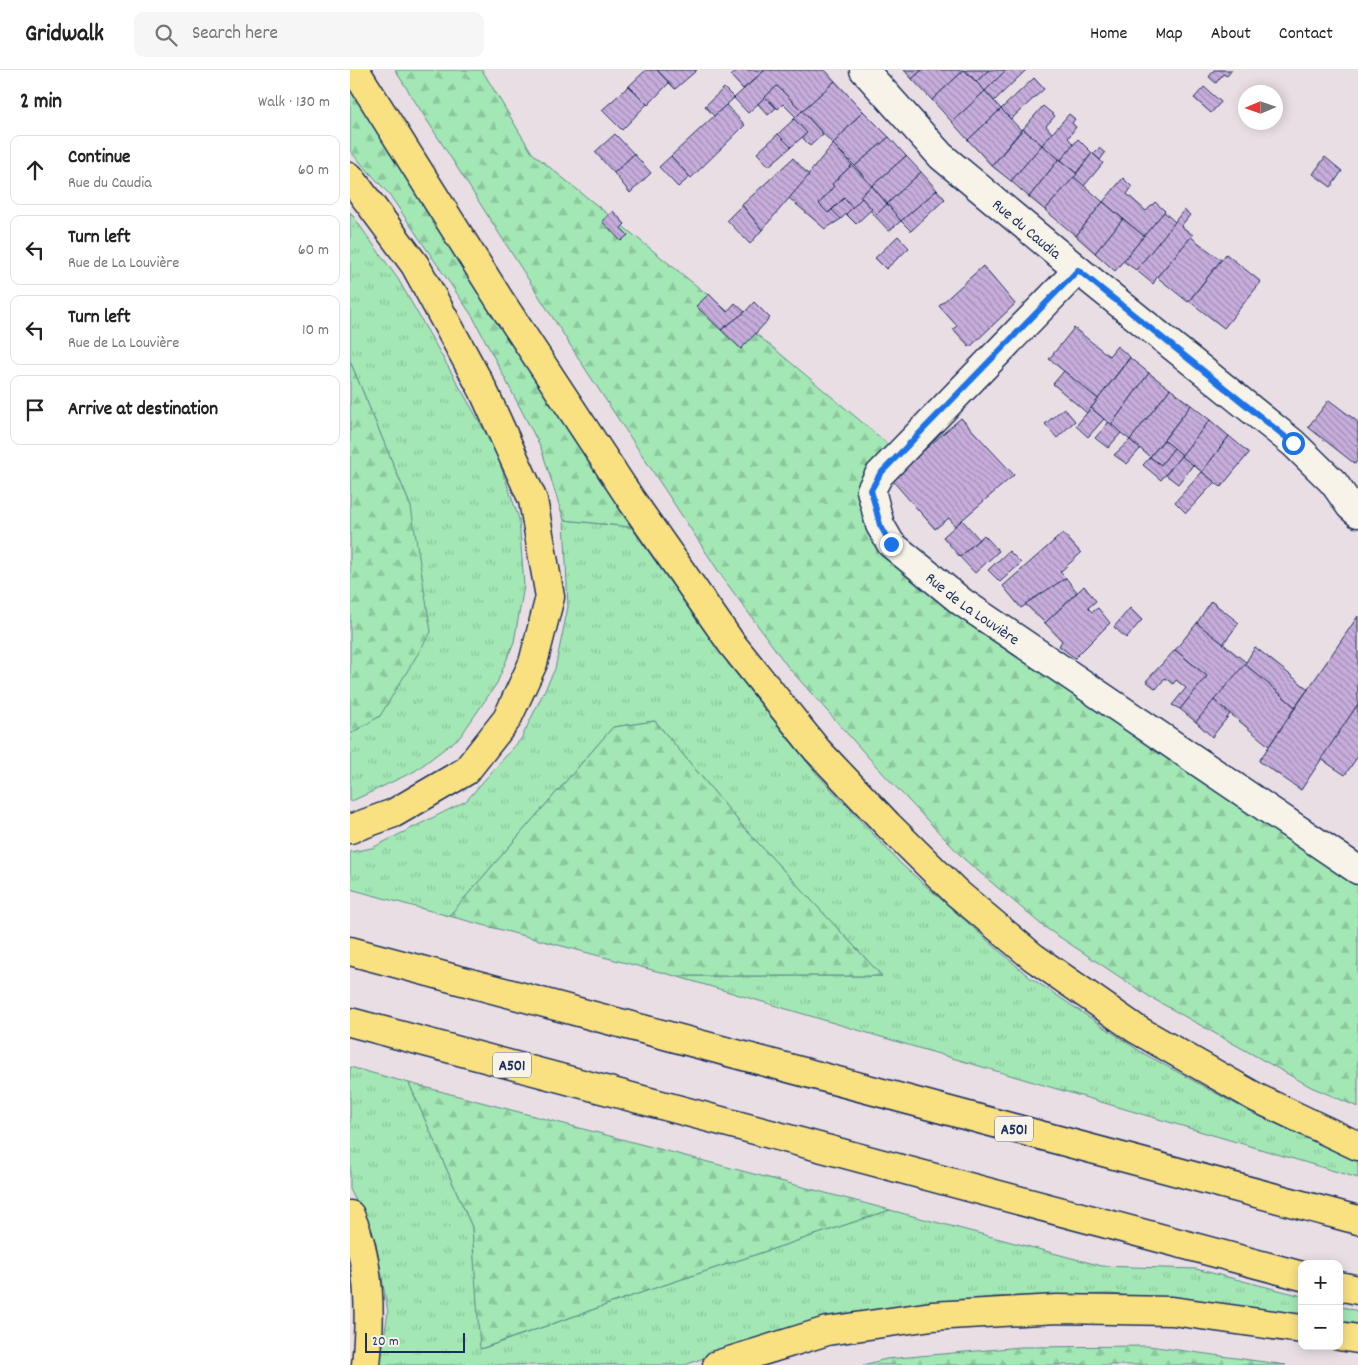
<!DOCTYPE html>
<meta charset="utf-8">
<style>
body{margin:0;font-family:Dekko,sans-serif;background:#f6f6f6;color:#222}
.controls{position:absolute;right:15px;bottom:15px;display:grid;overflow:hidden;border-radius:10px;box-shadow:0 2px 12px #0003}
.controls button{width:45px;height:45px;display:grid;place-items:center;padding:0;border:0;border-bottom:1px solid #e0e0e0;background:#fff;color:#222;font:25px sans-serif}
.compass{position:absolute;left:888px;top:15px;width:45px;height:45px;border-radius:50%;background:#fff;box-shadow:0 2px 12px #0003;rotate:268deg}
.scale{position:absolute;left:15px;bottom:12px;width:100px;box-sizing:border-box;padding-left:5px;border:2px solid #1b2f5e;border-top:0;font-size:14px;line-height:18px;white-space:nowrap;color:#1b2f5e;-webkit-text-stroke:4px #f7f3e8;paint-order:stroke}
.stop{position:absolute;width:15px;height:15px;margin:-11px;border:4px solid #1a73e8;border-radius:50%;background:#fff}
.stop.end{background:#1a73e8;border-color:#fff;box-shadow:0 1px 5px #0008}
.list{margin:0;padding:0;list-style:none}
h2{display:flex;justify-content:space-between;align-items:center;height:65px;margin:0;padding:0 20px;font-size:21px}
h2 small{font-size:16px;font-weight:400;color:#767676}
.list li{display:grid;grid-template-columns:32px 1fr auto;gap:15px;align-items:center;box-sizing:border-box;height:70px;margin:0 10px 10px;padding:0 10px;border:1px solid #e0e0e0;border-radius:10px}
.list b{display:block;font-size:19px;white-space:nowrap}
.list p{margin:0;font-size:16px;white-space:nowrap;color:#767676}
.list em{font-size:16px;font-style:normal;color:#767676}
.icon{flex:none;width:28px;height:28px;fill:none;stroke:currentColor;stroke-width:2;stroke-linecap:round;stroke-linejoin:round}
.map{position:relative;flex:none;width:1008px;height:1295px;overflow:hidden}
header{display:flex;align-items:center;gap:30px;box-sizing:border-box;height:70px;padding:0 25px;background:#fff;border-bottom:1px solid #e0e0e0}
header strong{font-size:24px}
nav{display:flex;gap:28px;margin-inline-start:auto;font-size:18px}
.search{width:350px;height:45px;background:#f6f6f6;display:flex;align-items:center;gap:12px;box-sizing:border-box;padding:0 18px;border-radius:10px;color:#767676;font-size:19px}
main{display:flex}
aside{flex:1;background:#fff}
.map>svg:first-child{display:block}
.grass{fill:url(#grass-tufts);stroke:#5e8b89}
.forest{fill:url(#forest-firs);stroke:#5e8b89}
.building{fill:url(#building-back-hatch);stroke:#1b2f5e}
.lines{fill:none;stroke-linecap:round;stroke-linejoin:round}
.minor-casing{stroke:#1b2f5e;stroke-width:31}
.highway-casing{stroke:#1b2f5e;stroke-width:31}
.minor{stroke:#f7f3e8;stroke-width:28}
.highway{stroke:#f9e181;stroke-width:28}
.route{stroke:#1a73e8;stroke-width:6}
.labels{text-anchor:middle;stroke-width:4;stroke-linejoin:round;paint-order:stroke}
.shield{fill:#f7f3e8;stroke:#5d6a87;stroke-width:1}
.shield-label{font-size:15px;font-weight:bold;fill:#1b2f5e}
.street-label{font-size:16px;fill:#1b2f5e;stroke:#f7f3e8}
</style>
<header>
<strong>Gridwalk</strong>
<div class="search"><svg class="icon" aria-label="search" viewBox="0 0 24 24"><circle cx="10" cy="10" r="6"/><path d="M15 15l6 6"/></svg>Search here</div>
<nav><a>Home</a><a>Map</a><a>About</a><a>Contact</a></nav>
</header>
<main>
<aside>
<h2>2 min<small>Walk · 130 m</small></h2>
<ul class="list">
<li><svg class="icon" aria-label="ahead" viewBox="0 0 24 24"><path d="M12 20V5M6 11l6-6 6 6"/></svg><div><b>Continue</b><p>Rue du Caudia</p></div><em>60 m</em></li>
<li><svg class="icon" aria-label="left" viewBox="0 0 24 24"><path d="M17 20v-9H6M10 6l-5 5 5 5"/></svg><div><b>Turn left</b><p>Rue de La Louvière</p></div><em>60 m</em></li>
<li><svg class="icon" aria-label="left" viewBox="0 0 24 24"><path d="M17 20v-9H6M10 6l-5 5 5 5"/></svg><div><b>Turn left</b><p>Rue de La Louvière</p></div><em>10 m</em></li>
<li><svg class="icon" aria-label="arrive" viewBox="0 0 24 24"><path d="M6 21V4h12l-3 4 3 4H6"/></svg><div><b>Arrive at destination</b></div></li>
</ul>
</aside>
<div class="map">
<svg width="1008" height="1295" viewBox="0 0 1008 1295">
<defs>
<pattern id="grass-tufts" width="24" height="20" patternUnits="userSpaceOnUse" patternTransform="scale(1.25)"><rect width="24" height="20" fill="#a2e7b4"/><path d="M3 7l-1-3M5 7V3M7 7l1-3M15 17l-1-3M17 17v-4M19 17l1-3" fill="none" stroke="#8bc69d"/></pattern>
<pattern id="forest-firs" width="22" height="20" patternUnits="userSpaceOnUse" patternTransform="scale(1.25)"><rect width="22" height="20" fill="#a2e7b4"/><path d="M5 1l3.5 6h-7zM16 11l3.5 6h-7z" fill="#8bc69d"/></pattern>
<pattern id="building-back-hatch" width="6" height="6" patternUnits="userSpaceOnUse" patternTransform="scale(1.25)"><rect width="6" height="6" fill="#c7addb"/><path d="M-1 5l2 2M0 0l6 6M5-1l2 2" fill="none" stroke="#a18db5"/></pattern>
</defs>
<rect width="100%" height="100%" fill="#e9dee4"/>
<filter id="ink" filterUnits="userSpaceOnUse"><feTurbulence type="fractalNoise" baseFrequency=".02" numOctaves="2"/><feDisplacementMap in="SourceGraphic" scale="10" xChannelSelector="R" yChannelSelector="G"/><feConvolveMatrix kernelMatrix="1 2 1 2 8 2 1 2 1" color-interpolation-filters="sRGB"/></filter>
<g filter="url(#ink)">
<g class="grass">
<polygon points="0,142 48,209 145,379 169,449 174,516 164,572 147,613 110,667 65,701 0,732 0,664 30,646 61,437 0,291"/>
<polygon points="214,450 281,457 380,596 466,703 551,794 678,906 791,982 904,1044 1008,1088 1008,1108 325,906 532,906 395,759 305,651 263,657 99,846 0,819 0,782 22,778 116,731 171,669 205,599 218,537"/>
<polygon points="0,997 59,1013 122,1157 131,1279 296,1221 540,1140 752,1196 846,1199 952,1226 952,1246 871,1234 759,1224 644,1227 520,1242 416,1265 335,1295 30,1295 38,1242 25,1170 0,1119"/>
<polygon points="989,1236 1008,1241 1008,1254 989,1251"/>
</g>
<g class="forest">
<polygon points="45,0 132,0 182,83 421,276 550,384 529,405 541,474 1008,800 1008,1037 961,1017 800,927 693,856 614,789 527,697 438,597 373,508 238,303"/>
<polygon points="0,17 281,457 214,450 191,378 123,247 39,124 0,81"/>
<polygon points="0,291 61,437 81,562 30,646 0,664"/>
<polygon points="305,651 395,759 532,906 325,906 99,846 263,657"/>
<polygon points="59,1013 540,1140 296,1221 130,1279 122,1157"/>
<polygon points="799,1276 936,1295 513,1295 536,1289 671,1277"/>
</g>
<g class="building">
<polygon points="296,0 307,0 319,13 298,35 279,16"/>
<polygon points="307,0 347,0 325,19"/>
<polygon points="388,0 415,0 393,19 381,6"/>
<polygon points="415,0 475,0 485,11 452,41 427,16 398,43 384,28"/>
<polygon points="554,0 572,0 562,9"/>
<polygon points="572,0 614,0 582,30 562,9"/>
<polygon points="614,0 635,21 602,52 582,30"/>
<polygon points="616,0 639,0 626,12"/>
<polygon points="639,0 656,0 635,21 626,12"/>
<polygon points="656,0 676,0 644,31 635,21"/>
<polygon points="864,0 882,0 877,6 873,4 866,13 859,7"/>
<polygon points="684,8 694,19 661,49 651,39"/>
<polygon points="485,11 513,41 483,74 452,41"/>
<polygon points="279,16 297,34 272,60 252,40"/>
<polygon points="427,16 452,41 446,47 433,34 428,39 415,27"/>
<polygon points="854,17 871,32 861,43 844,28"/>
<polygon points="374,18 384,28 364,46 355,36"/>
<polygon points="635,21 651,39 618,70 602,52"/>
<polygon points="415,27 426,38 418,45 408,34"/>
<polygon points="376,35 395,55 341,108 321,86"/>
<polygon points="693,36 705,46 696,56 702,63 692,75 673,59"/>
<polygon points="651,39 671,60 642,96 618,70"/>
<polygon points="452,41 473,64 460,76 452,67 457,63 444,49"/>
<polygon points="513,41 539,67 505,96 483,74"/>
<polygon points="719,44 725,49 722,53 726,57 718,68 723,74 711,90 709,89 692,75"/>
<polygon points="444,49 457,63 441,77 428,64"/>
<polygon points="673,59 692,75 661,111 642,96"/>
<polygon points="265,64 284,84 264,103 245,82"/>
<polygon points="428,64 441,77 419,96 407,83"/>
<polygon points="539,67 556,86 522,116 505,96"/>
<polygon points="728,69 742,83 726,103 711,90"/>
<polygon points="483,74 502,95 482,114 484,116 469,134 478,143 482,140 491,149 475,159 439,128"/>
<polygon points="692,75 709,89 679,127 661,111"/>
<polygon points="749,78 755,83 750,90 743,84"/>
<polygon points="742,83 753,93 734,116 724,107"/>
<polygon points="284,84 301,103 280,123 264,103"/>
<polygon points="321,86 340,107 328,117 309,97"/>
<polygon points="556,86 571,102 537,134 522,116"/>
<polygon points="975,87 992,101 981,117 963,104"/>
<polygon points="443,88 459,105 412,160 392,135"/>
<polygon points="709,89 727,104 695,140 679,127"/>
<polygon points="502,95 522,116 510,126 512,128 502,138 494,128 478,143 469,134 484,116 482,114"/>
<polygon points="571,102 587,120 551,151 537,134"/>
<polygon points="724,107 753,132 726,166 695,140"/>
<polygon points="773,108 782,117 777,124 796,141 805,132 815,141 794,166 753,132"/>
<polygon points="522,116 537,134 525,146 520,140 522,139 510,126"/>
<polygon points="587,120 595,129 561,161 551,151"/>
<polygon points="494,128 502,138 491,149 482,140"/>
<polygon points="512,128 522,139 506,154 496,144"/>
<polygon points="753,132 773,149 745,183 726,166"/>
<polygon points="537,134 551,151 539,161 525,146"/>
<polygon points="392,135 412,160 400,174 377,150"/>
<polygon points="834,140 840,145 831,156 843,165 807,207 803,214 786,200"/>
<polygon points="263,141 275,154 271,158 278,165 271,171 252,151"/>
<polygon points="814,142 825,152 786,200 773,191"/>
<polygon points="773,149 794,166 765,201 745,183"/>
<polygon points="548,166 559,178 536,199 525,188"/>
<polygon points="841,167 871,190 838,232 807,207"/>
<polygon points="876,184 911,212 874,258 839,231"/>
<polygon points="633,196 665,234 620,277 603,259 607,256 589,236"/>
<polygon points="359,224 377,242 385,233 395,242 371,260 346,236"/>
<polygon points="404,232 420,248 391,279 371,260 395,242"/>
<polygon points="724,258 759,286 767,276 780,287 748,329 699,289"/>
<polygon points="780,288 799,303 761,355 741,338"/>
<polygon points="714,301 748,329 737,343 703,314"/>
<polygon points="799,303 820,319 780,370 761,355"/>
<polygon points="820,319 841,335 800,387 780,370"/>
<polygon points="979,330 1008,352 1008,390 1005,394 958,357"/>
<polygon points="841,335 860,350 831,386 831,384 814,370"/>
<polygon points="714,338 725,351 707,368 695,354"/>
<polygon points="741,338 754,349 738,367 726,356"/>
<polygon points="611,348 664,405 605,456 599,448 585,459 541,409"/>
<polygon points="860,350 879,366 852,402 831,386"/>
<polygon points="759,352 771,363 758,378 745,368"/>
<polygon points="879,366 899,383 871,417 852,402"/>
<polygon points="780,370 790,379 777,394 764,385"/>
<polygon points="814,370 824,378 811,395 800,387"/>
<polygon points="824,378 831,384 831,386 811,410 793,395 800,387 811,395"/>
<polygon points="831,386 843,395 828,414 816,405"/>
<polygon points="852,402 865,412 836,443 825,432"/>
<polygon points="612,450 629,469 610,487 593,467"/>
<polygon points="713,463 731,483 710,502 716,508 671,538 653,516"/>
<polygon points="634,465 649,481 625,503 610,487"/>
<polygon points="659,481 671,493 650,512 638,500"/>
<polygon points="716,508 727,522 695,553 675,534"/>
<polygon points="734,516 746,531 738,538 742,542 748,538 760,553 725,588 709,576 712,571 695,553"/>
<polygon points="861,531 889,553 873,574 847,553"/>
<polygon points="780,538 792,550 776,568 764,557"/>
<polygon points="1008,546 1008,634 951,720 909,691"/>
<polygon points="847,553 897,593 846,652 830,639 857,606 825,580"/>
<polygon points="905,577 958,619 945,637 895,594"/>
<polygon points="825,580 857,606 830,639 822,635 836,618 826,610 823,614 815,608 806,619 796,611"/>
<polygon points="895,594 945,637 919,676 864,630"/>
<polygon points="864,630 880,644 862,667 846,652"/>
<polygon points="1008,634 1008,686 995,705 971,689"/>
</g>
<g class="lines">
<g class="minor-casing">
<g id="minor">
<path id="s1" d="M 514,0 L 591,86 L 728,200 L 943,373 L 984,413 L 1000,436 L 1008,443"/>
<path id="s2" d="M 728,200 L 529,405 L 521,420 L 530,455 L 541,474 L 612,532 L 1008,800"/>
</g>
</g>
<g class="highway-casing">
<g id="highway">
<polyline points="5,0 149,229 282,431 382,574 467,680 538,755 607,823 683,887 786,959 907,1028 1008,1076"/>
<polyline points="0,107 65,195 133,320 183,430 200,527 183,593 157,649 116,701 44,743 0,759"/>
<polyline points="0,881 1008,1150"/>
<polyline points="0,952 952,1206"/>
<path d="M 0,1145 C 21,1190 21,1246 16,1295"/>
<polyline points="989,1216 1008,1220"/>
<polyline points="989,1266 1008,1269"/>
<polyline points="367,1295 477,1261 582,1246 707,1239 822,1241 952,1259"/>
</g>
</g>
<use href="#minor" class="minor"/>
<use href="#highway" class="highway"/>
</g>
</g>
<g class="lines" filter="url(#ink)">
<polyline class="route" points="541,474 530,455 521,420 530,404 728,200 943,373"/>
</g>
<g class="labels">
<g class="shield">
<rect x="143" y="982.5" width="38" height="25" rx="4"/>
<rect x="645" y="1046.5" width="38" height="25" rx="4"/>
</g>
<g class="shield-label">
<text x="162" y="1000">A501</text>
<text x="664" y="1064">A501</text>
</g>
<g class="street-label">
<text dy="6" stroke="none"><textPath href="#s1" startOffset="228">Rue du Caudia</textPath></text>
<text dy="6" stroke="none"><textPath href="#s2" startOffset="465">Rue de La Louvière</textPath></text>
</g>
</g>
</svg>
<div class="controls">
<button>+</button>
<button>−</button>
</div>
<svg class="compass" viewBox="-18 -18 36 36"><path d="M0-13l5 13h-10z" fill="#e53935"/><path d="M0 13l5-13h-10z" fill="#767676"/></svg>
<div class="scale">20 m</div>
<div class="stop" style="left:943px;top:373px"></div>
<div class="stop end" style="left:541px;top:474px"></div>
</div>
</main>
